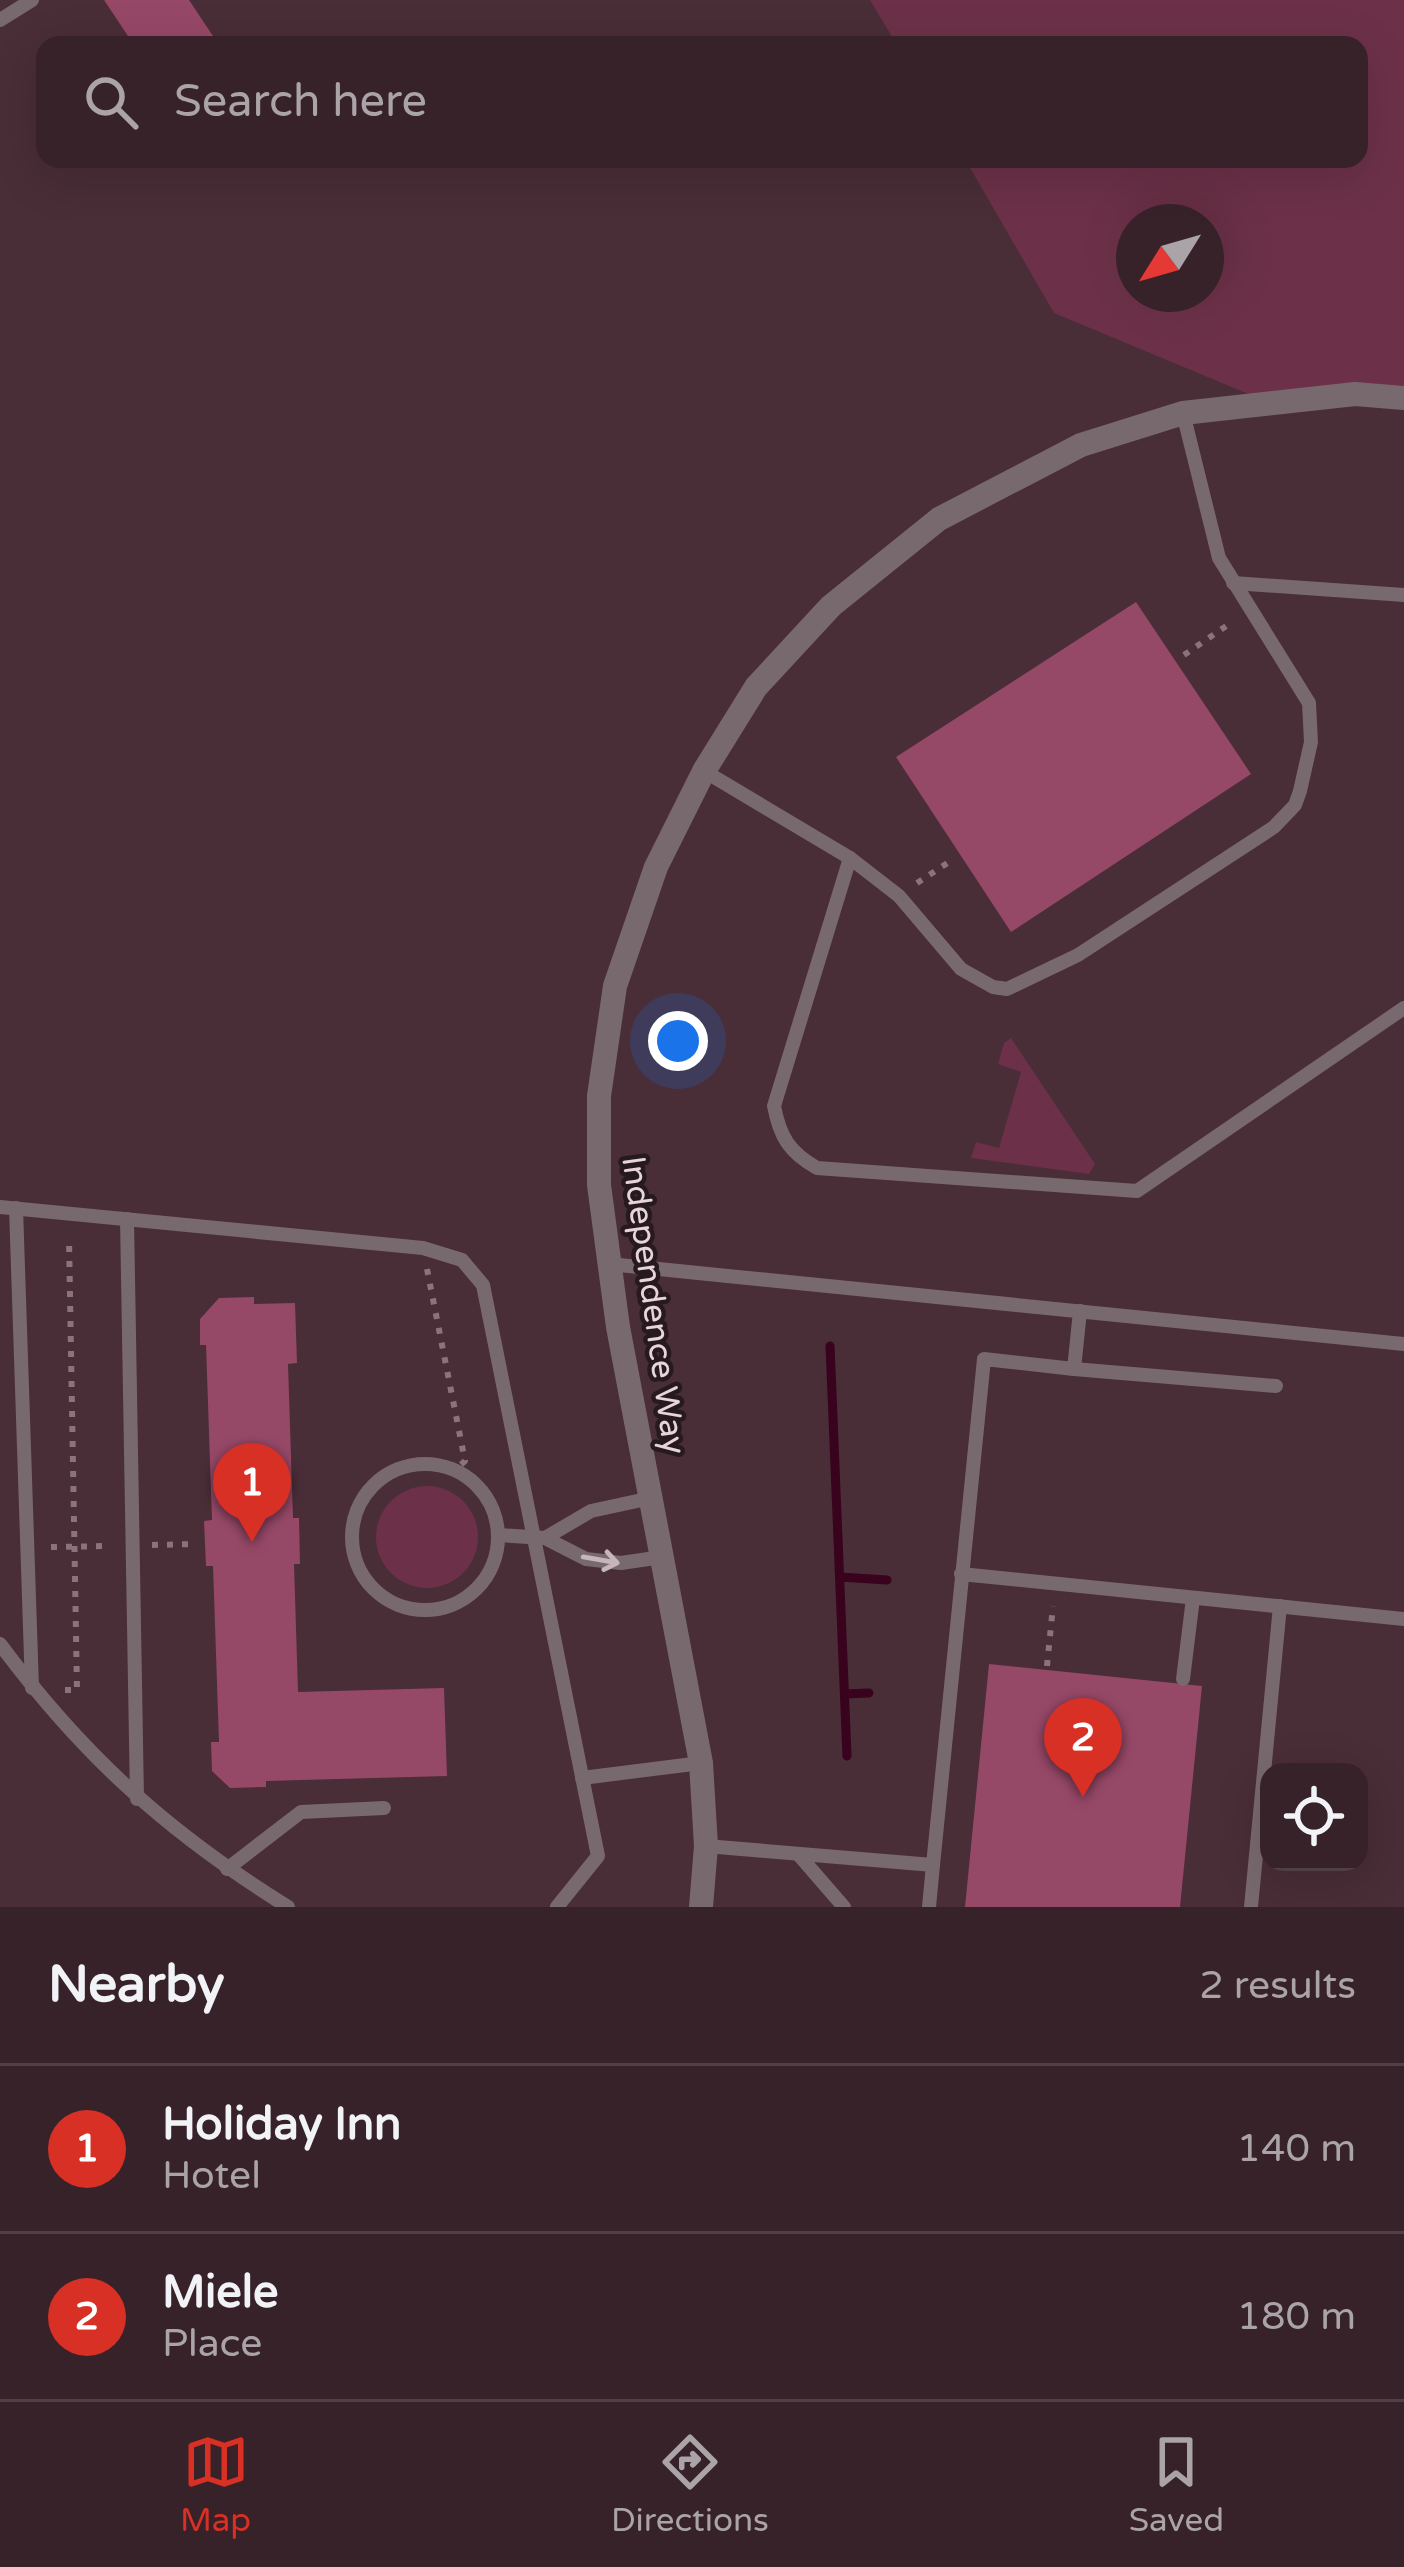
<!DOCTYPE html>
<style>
body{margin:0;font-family:"Varela Round",sans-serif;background:#422f35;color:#f1f3f6}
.controls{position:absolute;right:36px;bottom:36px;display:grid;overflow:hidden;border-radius:24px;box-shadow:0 12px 48px #0002}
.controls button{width:108px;height:108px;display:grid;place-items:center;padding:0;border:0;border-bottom:3px solid #513f46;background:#372229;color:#f1f3f6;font:60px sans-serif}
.compass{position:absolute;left:1116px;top:204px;width:108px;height:108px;border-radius:50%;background:#372229;box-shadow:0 12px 48px #0002;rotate:233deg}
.you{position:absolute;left:678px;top:1041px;width:42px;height:42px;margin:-30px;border:9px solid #fff;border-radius:50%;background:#1a73e8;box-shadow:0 0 0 18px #1a73e833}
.badge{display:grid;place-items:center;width:78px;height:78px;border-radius:50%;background:#d93025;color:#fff;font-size:39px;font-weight:700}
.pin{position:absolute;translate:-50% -99px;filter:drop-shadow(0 3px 6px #0008)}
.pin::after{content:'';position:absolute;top:63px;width:42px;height:36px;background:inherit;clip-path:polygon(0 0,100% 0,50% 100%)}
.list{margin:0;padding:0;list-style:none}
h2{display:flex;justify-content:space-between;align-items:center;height:156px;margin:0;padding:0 48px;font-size:51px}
h2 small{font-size:39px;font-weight:400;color:#aaa4a8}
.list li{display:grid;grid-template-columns:78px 1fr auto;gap:36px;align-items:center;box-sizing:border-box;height:168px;padding:0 48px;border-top:3px solid #513f46}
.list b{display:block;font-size:45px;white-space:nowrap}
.list p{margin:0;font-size:39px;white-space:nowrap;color:#aaa4a8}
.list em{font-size:39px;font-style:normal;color:#aaa4a8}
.icon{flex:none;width:66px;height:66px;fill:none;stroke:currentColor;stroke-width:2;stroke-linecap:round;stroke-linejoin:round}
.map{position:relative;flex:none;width:1404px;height:1907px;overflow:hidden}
.search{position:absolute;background:#372229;box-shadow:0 12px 48px #0002;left:36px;right:36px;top:36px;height:132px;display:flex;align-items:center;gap:30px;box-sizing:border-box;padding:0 42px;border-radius:24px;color:#aaa4a8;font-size:45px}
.sheet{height:492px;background:#372229}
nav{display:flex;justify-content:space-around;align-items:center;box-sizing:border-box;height:168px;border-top:3px solid #513f46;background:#372229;font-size:33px;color:#aaa4a8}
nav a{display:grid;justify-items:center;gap:6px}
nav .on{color:#d93025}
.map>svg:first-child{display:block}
.green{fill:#6c3148;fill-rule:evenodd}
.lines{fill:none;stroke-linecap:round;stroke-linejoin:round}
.stream{stroke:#39021d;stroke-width:9}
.building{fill:#964867}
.path{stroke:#8b737b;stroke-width:6;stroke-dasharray:6 9;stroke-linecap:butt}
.service{stroke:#78696e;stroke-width:14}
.minor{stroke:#78696e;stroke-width:24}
.oneway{stroke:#c6b5ba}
.labels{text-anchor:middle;stroke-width:9;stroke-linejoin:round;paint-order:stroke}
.street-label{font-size:33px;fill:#e8d5db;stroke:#271a1e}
</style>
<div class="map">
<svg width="1404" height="1907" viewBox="0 0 1404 1907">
<rect width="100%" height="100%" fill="#492d37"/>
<g class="green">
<path d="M 870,0 L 1404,0 L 1404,406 L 1258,398 L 1054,313 L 965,159 L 1359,159 L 1359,45 L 897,45 ZM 1134,222 L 1206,222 L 1206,294 L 1134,294 Z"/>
<polygon points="1011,1038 1095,1164 1089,1174 971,1158 976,1142 999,1148 1021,1072 998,1064 1004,1043"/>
<circle cx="427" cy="1537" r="51"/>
</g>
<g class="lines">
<g class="stream">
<polyline points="830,1346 847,1756"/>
<polyline points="840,1577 887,1580"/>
<polyline points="845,1694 869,1693"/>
</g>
</g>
<g class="building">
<polygon points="104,0 189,0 219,45 134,45"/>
<polygon points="1136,602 1251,774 1011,932 896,757"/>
<polygon points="254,1297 254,1304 295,1303 297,1363 288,1364 293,1518 299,1518 300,1564 294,1564 298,1692 444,1688 447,1776 266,1781 266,1787 230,1788 212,1771 211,1742 219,1742 213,1566 206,1566 204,1521 212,1520 206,1345 200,1345 200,1319 219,1298"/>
<polygon points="989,1664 1202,1686 1180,1907 965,1907"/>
</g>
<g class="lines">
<g class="path">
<polyline points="1184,655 1232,622"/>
<polyline points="917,883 952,860"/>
<polyline points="427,1269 465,1461 455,1470"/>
<polyline points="152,1545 197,1544"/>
<polyline points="51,1547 109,1546"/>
<polyline points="1047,1666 1053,1606"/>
<polyline points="65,1690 77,1690 69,1238"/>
</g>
<g class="service">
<polyline points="0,20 32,0"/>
<polyline points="1233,583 1404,595"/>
<polyline points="704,771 850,858 899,896 961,969 993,987 1007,989 1078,955 1274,827 1295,805 1300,791 1311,742 1309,703 1219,558 1183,413"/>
<path d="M 850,858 L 774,1106 C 780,1137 789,1152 817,1168 L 1137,1191 L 1404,1008"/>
<polyline points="0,1207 423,1248 462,1260 483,1285 598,1856 557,1907"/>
<polyline points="16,1208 32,1688"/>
<polyline points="127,1219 137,1799"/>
<polyline points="609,1264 1404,1344"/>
<polyline points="1074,1369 1276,1386"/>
<circle cx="425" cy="1537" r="73"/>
<polyline points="498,1535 545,1538 586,1559 621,1563 662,1557"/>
<polyline points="545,1538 591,1511 651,1498"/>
<polyline points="961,1574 1404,1619"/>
<path d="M 0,1644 C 84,1757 169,1833 288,1907"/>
<polyline points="1183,1679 1193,1598"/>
<polyline points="582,1778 701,1763"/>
<polyline points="706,1846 933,1865 929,1907"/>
<polyline points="798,1854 844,1907"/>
<polyline points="933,1865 984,1359 1074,1369 1080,1311"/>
<polyline points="227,1869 301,1812 384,1808"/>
<polyline points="1251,1907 1280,1606"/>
</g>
<polyline class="minor" points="701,1907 706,1846 701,1763 618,1327 599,1185 599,1096 615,986 656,867 704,771 756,687 831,606 939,519 1081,445 1183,413 1355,394 1404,398"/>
</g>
<defs><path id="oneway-shaft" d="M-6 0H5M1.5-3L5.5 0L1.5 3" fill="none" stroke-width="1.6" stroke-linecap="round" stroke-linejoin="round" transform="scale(3)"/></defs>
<use class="oneway" href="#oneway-shaft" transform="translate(601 1560) rotate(10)"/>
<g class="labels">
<g class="street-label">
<text transform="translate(655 1305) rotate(82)" y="12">Independence Way</text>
</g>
</g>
</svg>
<div class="controls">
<button><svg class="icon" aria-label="locate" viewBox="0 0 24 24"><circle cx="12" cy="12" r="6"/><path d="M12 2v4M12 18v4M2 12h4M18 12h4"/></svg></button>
</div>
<svg class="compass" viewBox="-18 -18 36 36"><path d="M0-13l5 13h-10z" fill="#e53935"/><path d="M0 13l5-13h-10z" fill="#aaa4a8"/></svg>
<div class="you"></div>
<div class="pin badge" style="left:252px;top:1542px">1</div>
<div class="pin badge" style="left:1083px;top:1797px">2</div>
<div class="search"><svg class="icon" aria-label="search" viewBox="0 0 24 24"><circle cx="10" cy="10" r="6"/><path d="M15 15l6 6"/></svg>Search here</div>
</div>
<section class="sheet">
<h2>Nearby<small>2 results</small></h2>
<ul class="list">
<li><span class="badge">1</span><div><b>Holiday Inn</b><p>Hotel</p></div><em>140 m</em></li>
<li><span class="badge">2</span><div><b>Miele</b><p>Place</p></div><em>180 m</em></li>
</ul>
</section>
<nav>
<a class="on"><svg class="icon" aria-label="map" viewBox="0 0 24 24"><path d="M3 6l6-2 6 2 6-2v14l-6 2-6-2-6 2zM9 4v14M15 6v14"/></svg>Map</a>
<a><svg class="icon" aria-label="directions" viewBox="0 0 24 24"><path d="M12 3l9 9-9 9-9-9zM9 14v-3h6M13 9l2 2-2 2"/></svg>Directions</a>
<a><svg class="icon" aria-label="saved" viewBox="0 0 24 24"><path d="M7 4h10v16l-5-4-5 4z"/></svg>Saved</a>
</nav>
